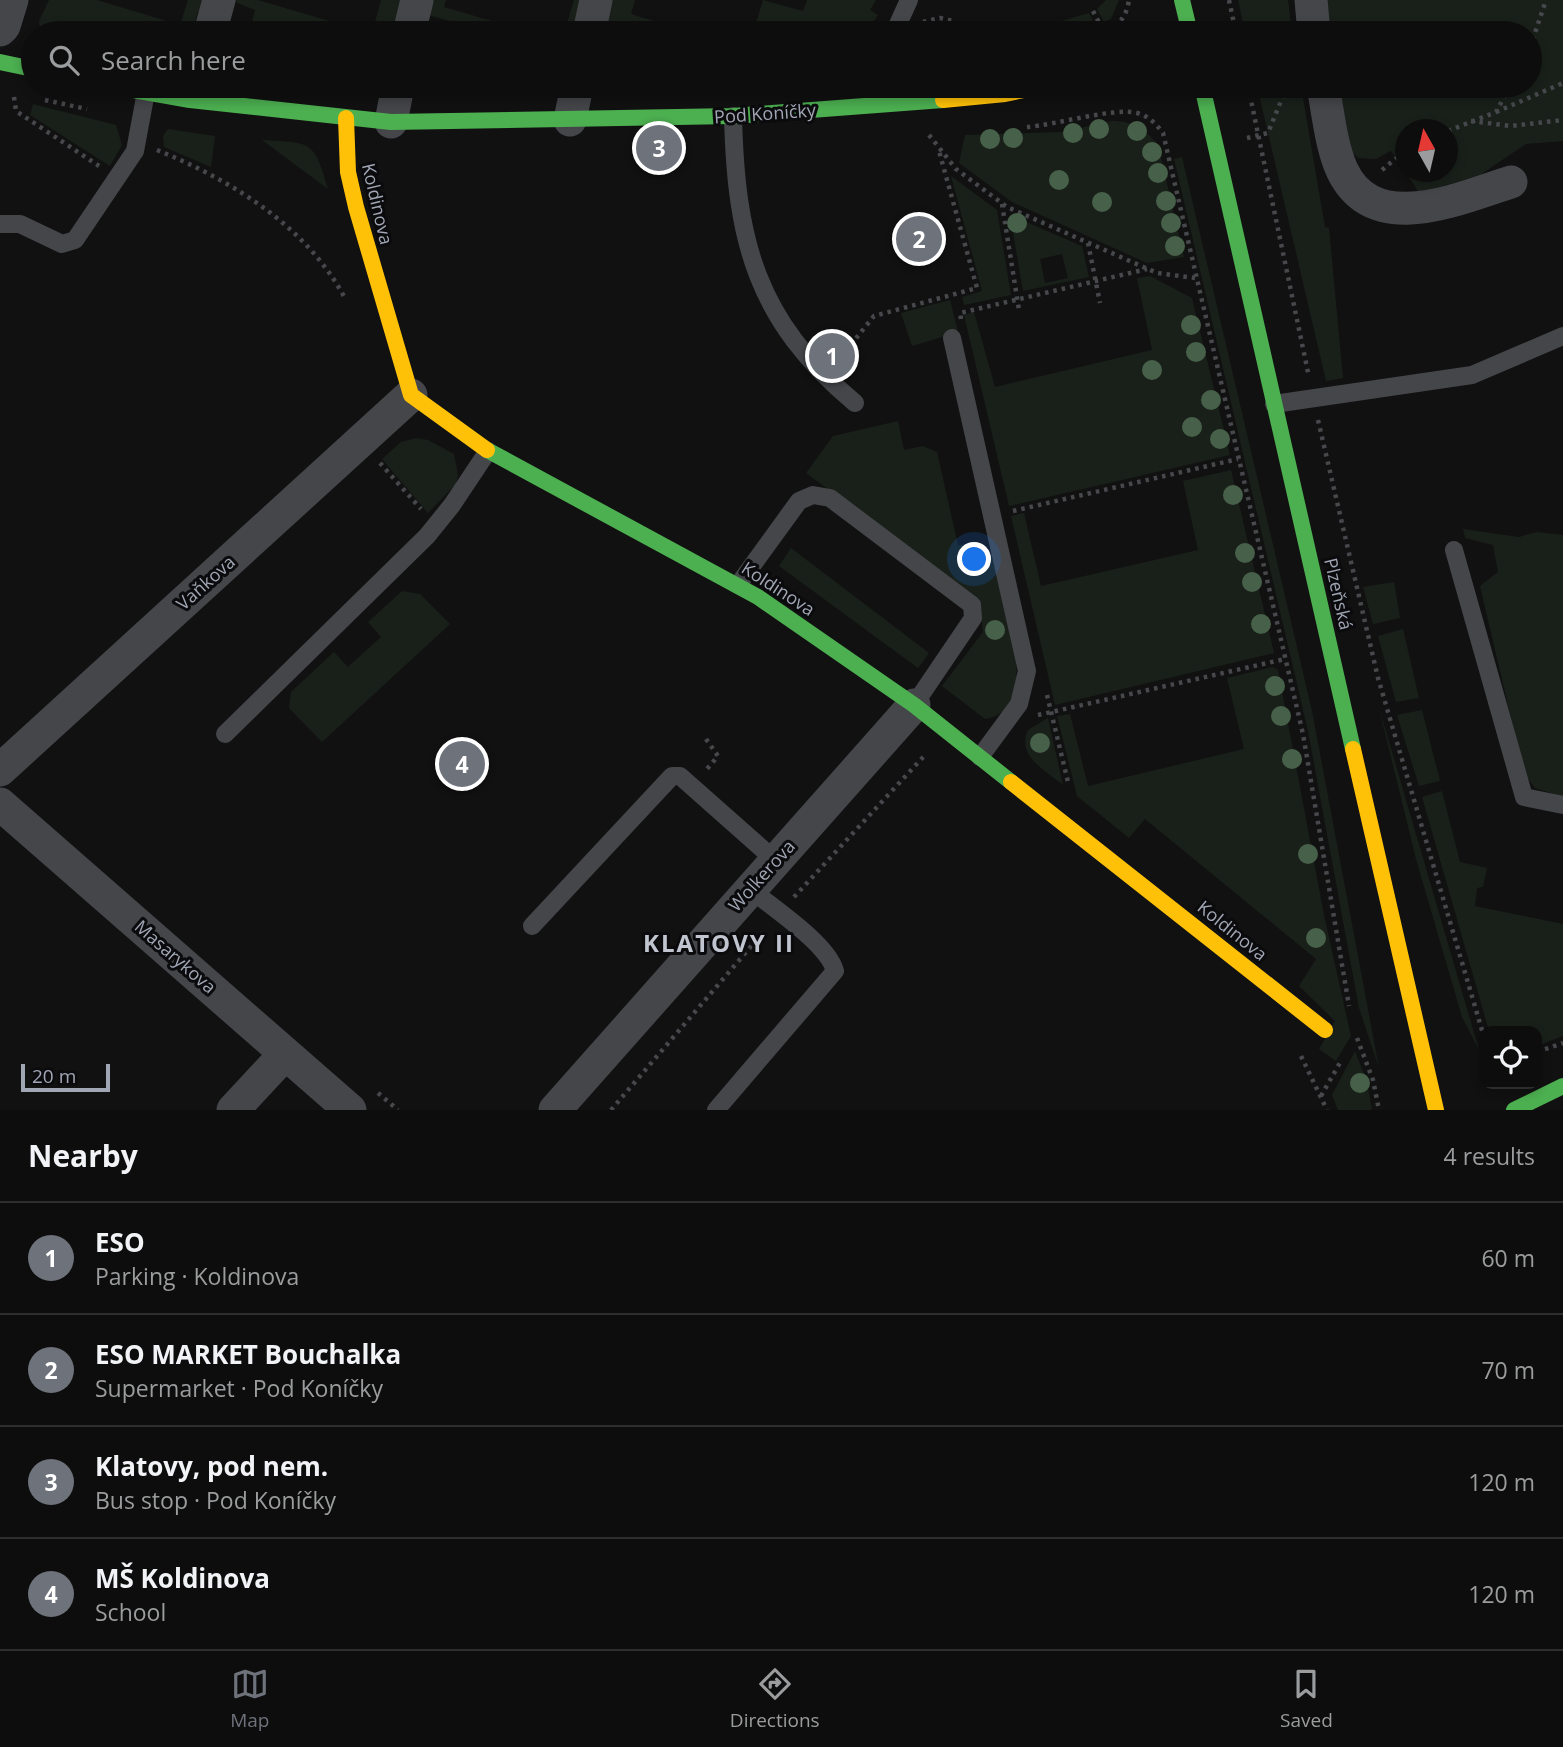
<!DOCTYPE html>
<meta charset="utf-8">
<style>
body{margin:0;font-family:"Open Sans",sans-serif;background:#161616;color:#f1f3f6}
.controls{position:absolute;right:21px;bottom:21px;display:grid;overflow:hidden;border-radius:14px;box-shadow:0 4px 10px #0003}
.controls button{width:63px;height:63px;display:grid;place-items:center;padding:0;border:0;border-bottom:2px solid #2d2d2e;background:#0d0d0d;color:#f1f3f6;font:35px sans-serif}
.compass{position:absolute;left:1395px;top:119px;width:63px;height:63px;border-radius:50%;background:#0d0d0d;box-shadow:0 4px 10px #0003;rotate:352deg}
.scale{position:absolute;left:21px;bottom:18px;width:89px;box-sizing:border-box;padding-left:7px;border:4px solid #a0a6b4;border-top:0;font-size:19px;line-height:24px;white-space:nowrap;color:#a0a6b4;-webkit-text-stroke:5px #0b0b0d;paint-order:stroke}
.you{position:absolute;left:975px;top:560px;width:24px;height:24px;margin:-18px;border:5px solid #fff;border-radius:50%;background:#1a73e8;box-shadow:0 0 0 10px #1a73e833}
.badge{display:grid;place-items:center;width:46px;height:46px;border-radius:50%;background:#6e727b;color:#fff;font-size:23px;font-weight:700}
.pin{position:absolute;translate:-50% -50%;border:4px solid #fff;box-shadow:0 2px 7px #0006}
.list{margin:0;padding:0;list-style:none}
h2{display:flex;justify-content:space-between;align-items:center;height:91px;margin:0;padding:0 28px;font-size:30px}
h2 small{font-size:23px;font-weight:400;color:#9a9c9d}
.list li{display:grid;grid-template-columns:46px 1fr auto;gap:21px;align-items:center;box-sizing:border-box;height:112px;padding:0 28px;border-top:2px solid #2d2d2e}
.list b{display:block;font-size:26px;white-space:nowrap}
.list p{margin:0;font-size:23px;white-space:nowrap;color:#9a9c9d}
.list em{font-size:23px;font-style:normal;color:#9a9c9d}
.icon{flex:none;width:38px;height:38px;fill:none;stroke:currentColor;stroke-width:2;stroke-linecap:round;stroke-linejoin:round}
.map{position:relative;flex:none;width:1563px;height:1110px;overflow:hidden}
.search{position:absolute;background:#0d0d0d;box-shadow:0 4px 10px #0003;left:21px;right:21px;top:21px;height:77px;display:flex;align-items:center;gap:18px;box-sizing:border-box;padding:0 24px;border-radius:38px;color:#9a9c9d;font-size:26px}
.sheet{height:539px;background:#0d0d0d}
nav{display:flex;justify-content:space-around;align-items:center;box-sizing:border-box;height:98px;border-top:2px solid #2d2d2e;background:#0d0d0d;font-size:19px;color:#9a9c9d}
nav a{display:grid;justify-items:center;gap:4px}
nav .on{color:#6e727b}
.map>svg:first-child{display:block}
.green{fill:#19201a;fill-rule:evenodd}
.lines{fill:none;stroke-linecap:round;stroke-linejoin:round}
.path{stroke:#46484c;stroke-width:4.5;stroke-dasharray:3.5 5;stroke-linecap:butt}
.lane{stroke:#45464a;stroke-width:18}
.street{stroke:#45464a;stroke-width:33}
.fast{stroke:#4caf50;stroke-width:16}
.slow{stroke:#ffc107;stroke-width:16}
.tree{fill:#476049}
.labels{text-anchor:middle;stroke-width:6;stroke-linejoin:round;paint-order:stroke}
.street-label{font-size:18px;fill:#a0a6b4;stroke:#0b0b0d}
.district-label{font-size:24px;font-weight:bold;letter-spacing:2px;fill:#c1c5d0;stroke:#0b0b0d}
</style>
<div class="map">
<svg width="1563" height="1110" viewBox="0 0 1563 1110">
<rect width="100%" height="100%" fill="#111"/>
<g class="green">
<polygon points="49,0 97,0 180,25 188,0 208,0 205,14 198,12 194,26 200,29 199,33 40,33 39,21"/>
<polygon points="230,0 258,0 370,33 249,33 255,10"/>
<polygon points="381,0 405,0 396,33 372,33"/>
<polygon points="423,0 446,0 444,7 533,33 447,33 450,21 427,15"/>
<polygon points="574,0 584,0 576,33 564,33"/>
<polygon points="605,0 635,0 631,14 693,33 627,33 605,27"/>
<polygon points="763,0 803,11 807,0 876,0 870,10 878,15 866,33 753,33"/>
<polygon points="1106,0 1119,0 1111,19 1104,22 1097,9"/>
<polygon points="1238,0 1288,0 1292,33 1245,33"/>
<polygon points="1326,0 1563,0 1563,141 1526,144 1480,175 1419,193 1406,172 1448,172 1448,130 1406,130 1406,171 1391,151 1376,159 1358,158 1349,149 1337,86 1530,86 1530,33 1330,33"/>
<path d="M 1089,13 L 1096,27 C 1073,37 1046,33 1021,33 Z"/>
<polygon points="1257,86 1301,86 1325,227 1329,228 1343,378 1326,381"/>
<polygon points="33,104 116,125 122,145 110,166 30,115"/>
<path d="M 1112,121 C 1133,121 1145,129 1158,145 L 1184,257 L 1147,263 L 1012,202 L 959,163 L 965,135 L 1062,132 Z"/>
<polygon points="168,129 215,136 211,167 164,147 163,136"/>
<path d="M 262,140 C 312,143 314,140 328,189 Z"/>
<polygon points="1182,157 1312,711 1379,1068 1359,1008 1308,731 1174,159"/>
<polygon points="951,176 997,210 1011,295 964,305 962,297 982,291"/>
<path d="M 1010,215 L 1082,246 L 1089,277 L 1023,291 ZM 1062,254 L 1068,278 L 1045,283 L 1040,259 Z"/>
<polygon points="1150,276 1192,298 1230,455 1009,506 964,315 974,312 995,387 1152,350 1137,278"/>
<polygon points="950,300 958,332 912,346 901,313"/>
<path d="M 898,421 L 904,450 L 923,446 L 937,452 L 958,545 L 979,543 L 991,554 C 1000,590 1047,710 985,719 L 942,686 L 983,632 L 979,601 L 806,473 L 833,436 Z"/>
<polygon points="416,438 428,440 454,454 458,475 456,484 428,513 382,459 401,442"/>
<polygon points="1231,470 1274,653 1055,705 1011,516 1024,513 1041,586 1198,550 1183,481"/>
<polygon points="1463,529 1519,537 1537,532 1563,535 1563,797 1535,788 1524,773 1480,586 1498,572 1493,545 1465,538"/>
<polygon points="791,548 929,653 918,668 779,566"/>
<polygon points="1394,582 1400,618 1373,624 1363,587"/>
<polygon points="402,591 420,594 450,624 322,742 289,708 291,692 334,652 348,667 381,637 368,622"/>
<polygon points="1403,629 1419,698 1396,702 1378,636"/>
<polygon points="1273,667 1278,670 1324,915 1351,1036 1336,1061 1319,1049 1335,1021 1299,986 1316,959 1145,819 1129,838 1077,796 1057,716 1070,714 1088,786 1244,749 1227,678"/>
<polygon points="1378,704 1479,1050 1462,1017 1416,859"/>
<polygon points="1422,710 1440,781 1419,786 1397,715"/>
<path d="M 1048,718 L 1063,785 C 1045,770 1016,756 1028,730 Z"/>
<polygon points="1442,791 1460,862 1487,868 1483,887 1477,888 1475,906 1563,924 1563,1036 1537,1046 1537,1031 1489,1031 1422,797"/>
<polygon points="1355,1051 1367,1082 1372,1110 1338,1110 1332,1095"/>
</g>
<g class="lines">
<g class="path">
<polyline points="1229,0 1236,33"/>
<polyline points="1093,11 1104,32"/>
<polyline points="923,22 940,18 953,21 962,33"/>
<path d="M 1099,33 C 1117,28 1126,19 1129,0"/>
<polyline points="1530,48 1546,0"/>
<polyline points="1248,86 1309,377"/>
<polyline points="14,97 16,111 99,166"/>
<polyline points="45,100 87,109"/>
<polyline points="1496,112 1563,83"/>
<polyline points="1471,121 1511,126 1563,120"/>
<path d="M 1027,127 C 1055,125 1115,107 1137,113 C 1149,116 1156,124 1163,133 L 1303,734 L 1349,1006"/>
<polyline points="1448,131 1496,112 1510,86"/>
<polyline points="929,135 956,169 1007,207 1157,273 1195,278"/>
<polyline points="1247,138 1268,133 1287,86"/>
<path d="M 157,150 C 231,180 307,226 346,300"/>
<polyline points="1382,170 1406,150"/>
<polyline points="1002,204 1019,310"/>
<polyline points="1088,243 1100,303"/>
<polyline points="961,319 960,313 1147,269"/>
<polyline points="840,358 874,316 977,288 939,151"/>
<polyline points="1318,420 1378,678 1484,1037"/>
<polyline points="380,463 421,509"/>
<polyline points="1013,511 1238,459"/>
<polyline points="1047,695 1068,782"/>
<polyline points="1038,715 1285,659"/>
<polyline points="706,739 718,756 707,769"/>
<polyline points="794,897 926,754"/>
<polyline points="1357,1038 1373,1080 1379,1110"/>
<polyline points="1537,1052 1563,1043"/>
<polyline points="1301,1056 1327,1110"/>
<polyline points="378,1093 398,1110"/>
<polyline points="1321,1096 1341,1061"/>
<polyline points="611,1110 765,930"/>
</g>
<g class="lane">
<polyline points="894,33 909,0"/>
<path d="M 733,116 C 736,241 756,320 855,403"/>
<polyline points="0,224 20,224 62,244 75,240 135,151 146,92"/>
<polyline points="952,338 1027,671 1019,704 980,757"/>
<polyline points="1274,404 1472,375 1563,336"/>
<polyline points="1454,550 1524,797 1563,805"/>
<polyline points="738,585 799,501 813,495 830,498 972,605 973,618 914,705"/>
<polyline points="225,734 427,536 452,505 488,451"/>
<polyline points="532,926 672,776 680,776 776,861"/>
<path d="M 716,1110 L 835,971 C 828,944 773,908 750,889"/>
</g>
<g class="street">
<polyline points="1311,0 1314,33"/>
<polyline points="0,30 4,26 12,0"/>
<polyline points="210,33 219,0"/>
<polyline points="409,33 417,0"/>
<polyline points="589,33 596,0"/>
<path d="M 1323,86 C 1328,112 1331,146 1342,170 C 1374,238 1459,198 1511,182"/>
<polyline points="570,120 577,86"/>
<polyline points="391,122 398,86"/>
<polyline points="0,770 411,395"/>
<polyline points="0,804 350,1110"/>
<polyline points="233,1110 285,1054"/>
<polyline points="555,1110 914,705"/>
</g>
<g class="fast">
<polyline points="1182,0 1190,33"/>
<polyline points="0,62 33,69"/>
<polyline points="111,86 190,100 391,122 733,116 943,100"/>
<polyline points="1202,86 1353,749"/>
<polyline points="487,450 758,597 914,705 1011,782"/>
<polyline points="1514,1110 1563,1086"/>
</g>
<g class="slow">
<polyline points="943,100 1005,94 1043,86"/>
<polyline points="346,118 348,172 356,207 411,395 487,450"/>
<polyline points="1353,749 1436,1110"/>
<polyline points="1011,782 1325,1030"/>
</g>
</g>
<g class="tree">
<circle cx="1099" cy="129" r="10"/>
<circle cx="1137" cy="131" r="10"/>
<circle cx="1073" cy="133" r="10"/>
<circle cx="1013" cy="138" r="10"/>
<circle cx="990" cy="139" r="10"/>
<circle cx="1152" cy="152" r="10"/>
<circle cx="1158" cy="173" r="10"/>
<circle cx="1059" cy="180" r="10"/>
<circle cx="1166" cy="201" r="10"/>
<circle cx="1102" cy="202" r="10"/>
<circle cx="1017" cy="223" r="10"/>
<circle cx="1171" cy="223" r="10"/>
<circle cx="1175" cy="246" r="10"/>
<circle cx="1191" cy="325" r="10"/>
<circle cx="1196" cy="352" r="10"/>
<circle cx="1152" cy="370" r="10"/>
<circle cx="1211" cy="400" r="10"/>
<circle cx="1192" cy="427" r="10"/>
<circle cx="1220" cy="439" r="10"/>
<circle cx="1233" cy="495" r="10"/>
<circle cx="978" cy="553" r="10"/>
<circle cx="1245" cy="553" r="10"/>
<circle cx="1252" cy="582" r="10"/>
<circle cx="1261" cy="624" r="10"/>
<circle cx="995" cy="630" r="10"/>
<circle cx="1275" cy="686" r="10"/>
<circle cx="1281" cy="716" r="10"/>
<circle cx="1040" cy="743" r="10"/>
<circle cx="1292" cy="759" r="10"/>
<circle cx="1308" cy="854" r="10"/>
<circle cx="1316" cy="938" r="10"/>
<circle cx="1360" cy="1083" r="10"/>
</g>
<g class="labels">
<g class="street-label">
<text transform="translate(765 114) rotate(-4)" y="6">Pod Koníčky</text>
<text transform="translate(377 204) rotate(77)" y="6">Koldinova</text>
<text transform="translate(206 583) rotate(-42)" y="6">Vaňkova</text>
<text transform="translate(778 589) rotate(33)" y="6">Koldinova</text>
<text transform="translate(1338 594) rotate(77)" y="6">Plzeňská</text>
<text transform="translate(762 876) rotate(-48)" y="6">Wolkerova</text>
<text transform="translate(1232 931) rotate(39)" y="6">Koldinova</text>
<text transform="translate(175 957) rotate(41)" y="6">Masarykova</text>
</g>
<g class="district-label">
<text x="719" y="952">KLATOVY II</text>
</g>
</g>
</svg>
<div class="controls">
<button><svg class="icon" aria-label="locate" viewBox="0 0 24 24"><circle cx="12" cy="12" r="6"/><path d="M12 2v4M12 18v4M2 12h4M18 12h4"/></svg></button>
</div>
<svg class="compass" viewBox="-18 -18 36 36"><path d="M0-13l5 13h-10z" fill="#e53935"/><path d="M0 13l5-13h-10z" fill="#9a9c9d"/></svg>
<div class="scale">20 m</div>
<div class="you"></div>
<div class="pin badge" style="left:832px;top:356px">1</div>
<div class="pin badge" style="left:919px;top:239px">2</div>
<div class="pin badge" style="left:659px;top:148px">3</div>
<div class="pin badge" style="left:462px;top:764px">4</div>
<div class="search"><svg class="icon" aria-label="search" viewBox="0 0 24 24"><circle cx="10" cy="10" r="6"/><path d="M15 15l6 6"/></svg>Search here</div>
</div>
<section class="sheet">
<h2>Nearby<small>4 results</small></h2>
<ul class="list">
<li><span class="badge">1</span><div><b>ESO</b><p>Parking · Koldinova</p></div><em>60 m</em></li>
<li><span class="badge">2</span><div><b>ESO MARKET Bouchalka</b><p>Supermarket · Pod Koníčky</p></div><em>70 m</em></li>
<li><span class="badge">3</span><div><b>Klatovy, pod nem.</b><p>Bus stop · Pod Koníčky</p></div><em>120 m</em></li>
<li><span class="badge">4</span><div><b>MŠ Koldinova</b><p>School</p></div><em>120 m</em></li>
</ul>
</section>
<nav>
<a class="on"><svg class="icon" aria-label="map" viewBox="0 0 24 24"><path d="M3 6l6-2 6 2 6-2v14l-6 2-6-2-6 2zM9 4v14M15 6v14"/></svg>Map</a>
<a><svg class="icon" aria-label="directions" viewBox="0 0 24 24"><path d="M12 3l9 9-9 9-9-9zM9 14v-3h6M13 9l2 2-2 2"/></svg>Directions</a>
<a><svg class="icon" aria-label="saved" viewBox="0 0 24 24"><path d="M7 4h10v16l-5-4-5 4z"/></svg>Saved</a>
</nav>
